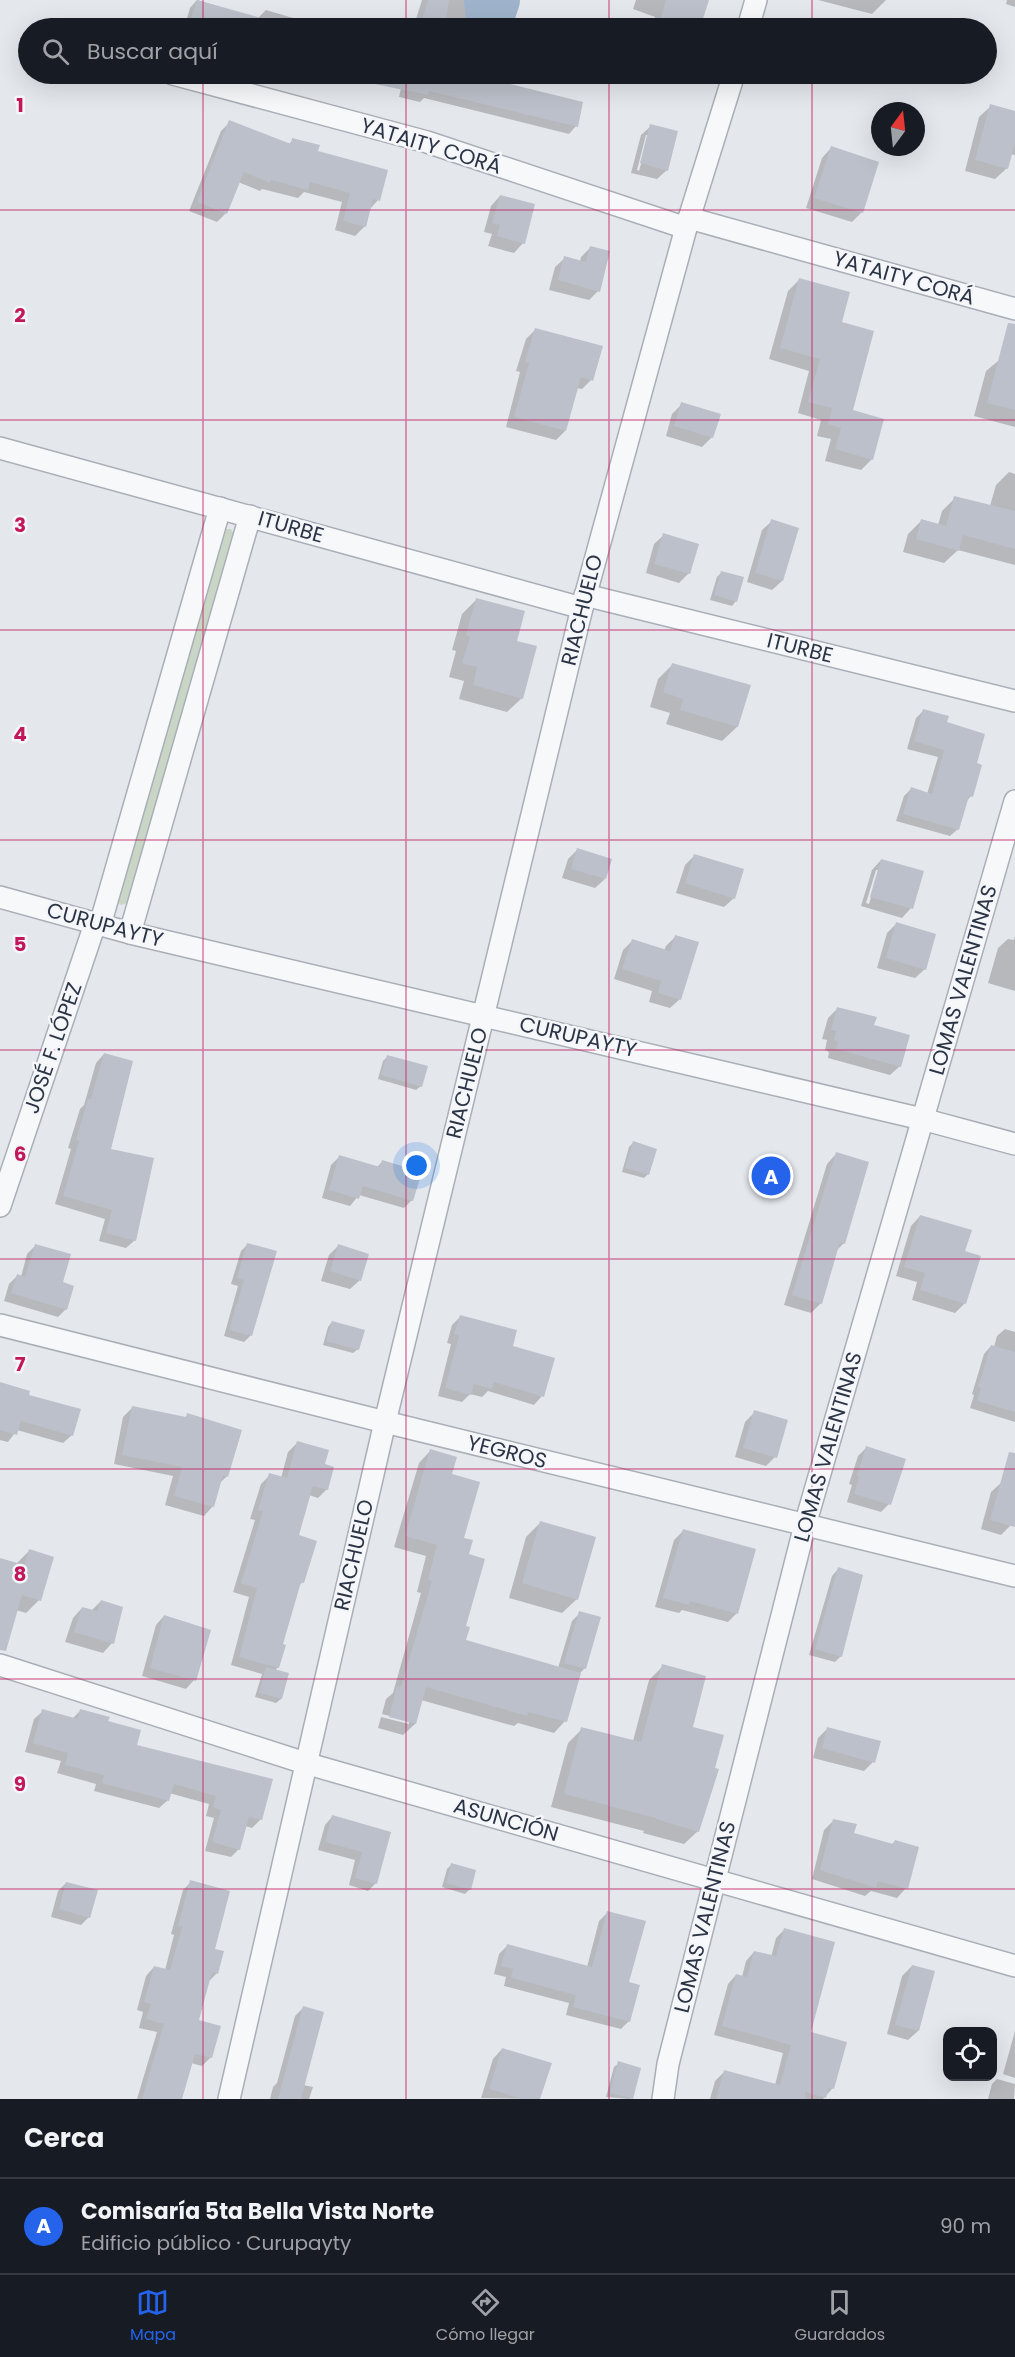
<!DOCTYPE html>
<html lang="es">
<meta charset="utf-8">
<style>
body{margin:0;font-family:Poppins,sans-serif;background:#20242c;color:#f1f3f6}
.controls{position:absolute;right:18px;bottom:18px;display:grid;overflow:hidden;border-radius:12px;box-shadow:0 6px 24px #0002}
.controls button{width:54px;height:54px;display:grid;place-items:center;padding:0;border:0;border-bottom:2px solid #363941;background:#171b24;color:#f1f3f6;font:30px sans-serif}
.compass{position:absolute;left:871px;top:102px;width:54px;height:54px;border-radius:50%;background:#171b24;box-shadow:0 6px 24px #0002;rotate:15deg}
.you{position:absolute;left:417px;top:1166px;width:21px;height:21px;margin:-15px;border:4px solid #fff;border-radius:50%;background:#1a73e8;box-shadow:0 0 0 9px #1a73e833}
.badge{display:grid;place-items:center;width:39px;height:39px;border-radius:50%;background:#2563eb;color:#fff;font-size:20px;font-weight:700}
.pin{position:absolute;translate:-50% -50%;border:3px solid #fff;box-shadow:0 2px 6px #0006}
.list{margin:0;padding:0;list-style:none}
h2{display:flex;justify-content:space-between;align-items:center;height:78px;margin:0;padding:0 24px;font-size:26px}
h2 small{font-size:20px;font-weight:400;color:#9ea1a6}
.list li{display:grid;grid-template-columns:39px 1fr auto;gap:18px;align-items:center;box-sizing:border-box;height:96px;padding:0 24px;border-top:2px solid #363941}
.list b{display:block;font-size:22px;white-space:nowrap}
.list p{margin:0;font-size:20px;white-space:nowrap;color:#9ea1a6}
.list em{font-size:20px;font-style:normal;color:#9ea1a6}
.icon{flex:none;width:33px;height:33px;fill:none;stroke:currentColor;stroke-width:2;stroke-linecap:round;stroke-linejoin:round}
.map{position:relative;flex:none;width:1015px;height:2099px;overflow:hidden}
.search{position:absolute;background:#171b24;box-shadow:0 6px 24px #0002;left:18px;right:18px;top:18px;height:66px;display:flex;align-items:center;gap:15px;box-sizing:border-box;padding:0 21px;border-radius:33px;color:#9ea1a6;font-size:22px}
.sheet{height:174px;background:#171b24}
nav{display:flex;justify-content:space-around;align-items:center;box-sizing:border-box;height:84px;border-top:2px solid #363941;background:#171b24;font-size:16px;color:#9ea1a6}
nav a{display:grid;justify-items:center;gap:3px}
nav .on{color:#2563eb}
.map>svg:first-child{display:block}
.green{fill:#c9d6c5}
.shadow{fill:#0003;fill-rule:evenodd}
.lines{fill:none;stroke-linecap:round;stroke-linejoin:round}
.stream{stroke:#9fb4cc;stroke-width:8}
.river{stroke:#9fb4cc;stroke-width:48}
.building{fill:#bbc0ca}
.street-casing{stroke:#a9aeb7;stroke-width:24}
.street{stroke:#f7f8fa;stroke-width:21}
.grid{fill:none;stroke:#c2185b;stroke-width:1.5;stroke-opacity:0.55}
.labels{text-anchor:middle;stroke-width:5;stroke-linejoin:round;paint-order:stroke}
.street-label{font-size:21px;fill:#2b3445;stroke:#f4f6f9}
.grid-label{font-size:20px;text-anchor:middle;font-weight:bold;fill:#c2185b;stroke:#f4f6f9;stroke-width:5;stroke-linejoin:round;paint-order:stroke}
</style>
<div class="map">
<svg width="1015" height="2099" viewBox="0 0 1015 2099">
<rect width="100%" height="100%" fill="#e4e7ec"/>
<polygon class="green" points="226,529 231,529 234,534 128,903 120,905 118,900"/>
<g class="shadow">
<polygon points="197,0 258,18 266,10 327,28 184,28 190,8"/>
<polygon points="422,0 471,0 465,21 457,28 448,28 416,19"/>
<polygon points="636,0 706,0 707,1 698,28 652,28 655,17 633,9"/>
<polygon points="818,0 886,0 872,14"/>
<polygon points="1007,0 1015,0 1015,7 1006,4"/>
<polygon points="339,23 360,28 333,28"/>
<polygon points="344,74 359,74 356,77"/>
<polygon points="404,74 463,74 582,103 576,126 569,134 424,98 420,102 399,97"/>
<polygon points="991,106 1015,113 1015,155 1010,154 1007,168 995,179 965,171 979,117"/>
<polygon points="230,122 288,145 293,140 317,152 378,200 369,210 364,227 355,236 335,230 342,202 304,192 298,198 262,189 260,191 238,182 226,213 217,222 189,211 221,131"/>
<path d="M 651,126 L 667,170 L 657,179 L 631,173 L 641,135 ZM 646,135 L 649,135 L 639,171 L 637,170 Z"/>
<polygon points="831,148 877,163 861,213 852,222 806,208 822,158"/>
<polygon points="500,196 523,243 514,253 488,246 492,234 484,232 491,206"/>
<polygon points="590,248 598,291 589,300 549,290 555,267 565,258 580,262 581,257"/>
<polygon points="800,279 840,323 851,411 872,459 861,470 825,461 831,439 817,436 821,420 798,413 809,371 769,359 788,291"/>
<polygon points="535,330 591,380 582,389 576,388 565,431 556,440 506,427 520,372 516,371 526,339"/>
<polygon points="1015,347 1015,427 974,416 986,371"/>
<polygon points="682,404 712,437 702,447 666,436 672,414"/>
<polygon points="1009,472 1015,474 1015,565 958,550 944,563 903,552 908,534 921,521 938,525 942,511 955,498 990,506 996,485"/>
<polygon points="772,521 782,581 772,590 747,582 762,530"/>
<polygon points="664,535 689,573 679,583 646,573 654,544"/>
<polygon points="722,572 736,601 732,606 710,600 717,577"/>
<polygon points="476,600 516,642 522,698 507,712 459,699 464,681 449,677 456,651 452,650 462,614"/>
<polygon points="672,665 749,686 737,727 722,741 666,724 670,713 650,707 658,679"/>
<polygon points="923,711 945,723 975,764 971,796 966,802 958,829 950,836 896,821 904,796 911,789 927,794 938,757 907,749 916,718"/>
<polygon points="577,850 605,879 595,888 562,878 568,859"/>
<polygon points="694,856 734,898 724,907 676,893 685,865"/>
<path d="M 881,860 L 911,908 L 902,918 L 861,906 L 872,870 ZM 876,870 L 879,870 L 869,904 L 866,903 Z"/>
<polygon points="896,924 925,969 915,978 877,968 887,933"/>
<polygon points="1015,936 1015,991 988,983 998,948 1008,939 1014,940"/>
<polygon points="675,937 680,999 670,1008 649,1002 652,991 614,979 623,950 632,941 664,951 666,946"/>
<polygon points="838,1008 873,1026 900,1066 890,1075 828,1058 829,1052 825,1050 827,1040 822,1039 828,1018"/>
<polygon points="104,1054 110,1150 135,1240 126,1248 99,1241 105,1219 55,1204 71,1149 68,1148 80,1109 84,1105 96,1063"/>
<polygon points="388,1056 421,1086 416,1090 378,1079 383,1061"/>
<polygon points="633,1143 648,1174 644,1178 622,1172 629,1147"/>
<polygon points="836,1154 844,1243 836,1251 821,1303 811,1313 784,1305 827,1164"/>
<polygon points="339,1157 376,1168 382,1162 412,1200 404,1208 359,1195 350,1206 322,1198 331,1165"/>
<polygon points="920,1216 963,1252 965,1303 955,1313 912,1300 917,1282 896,1276 911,1226"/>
<polygon points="248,1244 251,1335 244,1342 224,1336 238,1286 231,1284 241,1251"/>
<polygon points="35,1246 66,1309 58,1317 4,1301 9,1284 17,1276 21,1277 27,1254"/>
<polygon points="338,1246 360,1280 350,1289 321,1281 329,1255"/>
<polygon points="461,1316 512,1347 542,1396 534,1405 488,1391 482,1397 470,1394 462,1402 438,1396 451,1344 447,1343 452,1325"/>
<polygon points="332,1322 358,1349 353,1353 323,1345 328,1327"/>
<polygon points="1005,1329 1015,1332 1015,1422 970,1408 974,1395 972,1394 984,1354 991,1346 994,1347 997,1336"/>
<polygon points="0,1384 27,1396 72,1435 63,1443 17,1430 8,1442 0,1440"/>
<polygon points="132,1408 184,1418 188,1415 227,1476 219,1484 213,1506 204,1516 165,1505 173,1476 114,1464 123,1417"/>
<polygon points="755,1412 775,1457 766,1466 735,1457 745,1422"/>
<polygon points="297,1443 323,1465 327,1489 318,1498 309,1495 297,1536 303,1582 298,1586 281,1645 278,1667 275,1671 281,1699 276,1703 255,1697 262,1674 231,1665 249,1597 233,1592 255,1520 250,1519 261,1484 270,1475 281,1478 288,1452"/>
<polygon points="866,1448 889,1504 881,1512 847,1502 852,1485 849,1484 858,1456"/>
<polygon points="430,1451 450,1475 467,1556 465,1642 558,1668 572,1621 580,1613 585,1668 579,1674 565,1721 554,1733 518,1723 514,1726 421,1700 415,1724 403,1735 378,1728 381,1717 409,1724 409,1721 382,1714 386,1699 393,1693 421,1593 417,1592 426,1556 394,1547 419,1463"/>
<polygon points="1001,1483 1015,1487 1015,1511 1011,1525 1001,1535 981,1529 991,1492"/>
<polygon points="540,1523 577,1599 562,1613 509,1598 526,1537"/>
<polygon points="683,1531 754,1550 736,1614 728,1622 682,1610 679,1613 655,1607 674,1540"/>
<polygon points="29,1551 39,1600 26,1613 16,1610 0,1632 0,1559 16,1564"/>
<polygon points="838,1569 841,1656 835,1662 809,1655 832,1576"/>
<polygon points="101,1601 112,1643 103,1653 65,1642 73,1618 82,1608 91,1611"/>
<polygon points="164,1616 194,1680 186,1689 142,1676 156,1625"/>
<polygon points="663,1666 691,1728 698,1831 684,1844 643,1833 644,1831 551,1807 568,1743 582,1729 633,1741 649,1680"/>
<polygon points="81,1710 107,1722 135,1746 271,1780 260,1820 252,1828 245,1826 239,1849 231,1857 205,1851 214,1818 206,1816 209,1804 169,1793 168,1800 159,1808 94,1791 96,1784 57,1773 61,1761 25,1752 34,1719 43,1711 72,1719"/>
<polygon points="828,1728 873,1762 864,1771 813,1758 818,1738"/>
<polygon points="332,1817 389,1833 376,1883 368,1891 349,1885 355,1860 318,1850 325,1825"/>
<polygon points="834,1820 853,1834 891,1845 895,1841 906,1888 897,1898 871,1891 865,1896 812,1879 824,1830"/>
<polygon points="451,1865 470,1889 465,1894 442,1887 447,1869"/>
<polygon points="191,1882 213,1950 217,1973 208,1982 198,2021 211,2057 202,2066 191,2063 181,2099 137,2099 157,2032 139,2028 143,2012 137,2010 146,1976 154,1967 165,1970 174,1935 171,1934 183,1890"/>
<polygon points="66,1883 89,1917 81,1925 51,1917 58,1891"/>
<polygon points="608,1912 627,1983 629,2021 621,2029 566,2015 569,2003 504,1986 506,1977 494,1974 499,1954 507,1946 587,1967 599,1921"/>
<polygon points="784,1930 809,2033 832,2089 823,2099 710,2099 715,2081 724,2072 775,2085 783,2053 714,2035 728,1984 736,1975 742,1977 746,1961 754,1952 771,1957 776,1938"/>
<polygon points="912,1966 933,1972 918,2031 908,2040 887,2034 902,1976"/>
<polygon points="303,2008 303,2085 313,2087 309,2099 270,2099 273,2087 277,2083 295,2016"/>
<polygon points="1015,2031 1015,2078 1003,2074"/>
<polygon points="502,2049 539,2099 481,2098 493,2059"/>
<polygon points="619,2063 631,2098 630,2099 606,2097 614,2067"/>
<polygon points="997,2079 1015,2084 1014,2099 988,2099 992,2084"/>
</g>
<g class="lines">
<polyline class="stream" points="490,17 494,0"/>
<polyline class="river" points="488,0 490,17 496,0"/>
</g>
<g class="building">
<polygon points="197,0 279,23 279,28 188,28"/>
<polygon points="428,0 449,0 445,28 419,28"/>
<polygon points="666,0 709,0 700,28 658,28"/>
<polygon points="371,74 513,74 510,84 583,102 578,127 429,91 428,95 370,83"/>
<polygon points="990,104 1015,111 1015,143 1008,169 975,160"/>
<polygon points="229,120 291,144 292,138 320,145 318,151 388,170 380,201 373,199 366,227 343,221 350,193 310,182 308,190 271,180 270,183 244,172 227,214 197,202"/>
<polygon points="650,124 678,131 668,171 640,163"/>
<polygon points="831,146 879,162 863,213 814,198"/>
<polygon points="500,195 535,204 525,244 497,236 500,225 492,223"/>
<polygon points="590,246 610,251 600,292 558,280 564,256 586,262"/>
<polygon points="799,278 850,292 842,322 874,331 853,410 884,419 873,460 835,449 841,428 828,424 832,408 808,402 820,359 780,348"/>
<polygon points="1008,323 1015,324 1015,410 987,403"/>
<polygon points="535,328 603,346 593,381 581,377 566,431 514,417 529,363 525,362"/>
<polygon points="681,402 721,414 713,438 674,426"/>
<polygon points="954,496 1015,511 1015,549 963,535 959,551 916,539 921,519 946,526"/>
<polygon points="771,519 799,528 783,581 755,573"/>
<polygon points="663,533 699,544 690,574 654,564"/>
<polygon points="721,571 744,577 737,602 714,595"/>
<polygon points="476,598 525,611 517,641 537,646 523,699 473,685 477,667 462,663 470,637 466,635"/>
<polygon points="672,663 751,685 738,727 680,710 683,699 663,692"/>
<polygon points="923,709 949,716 947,722 985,734 977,763 982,765 973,797 969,796 959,830 903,814 911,787 932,794 944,750 914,741"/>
<polygon points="577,848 612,859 606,879 571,869"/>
<polygon points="694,854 744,869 735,899 685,883"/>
<polygon points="881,859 924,871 913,909 870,897"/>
<polygon points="896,922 936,934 926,970 886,958"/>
<polygon points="675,935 699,942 681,1000 658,993 661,981 622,969 632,939 670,951"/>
<polygon points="837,1007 877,1017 874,1025 910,1035 901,1067 836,1049 838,1042 834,1040 836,1031 831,1030"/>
<polygon points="104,1053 133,1061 111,1149 154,1158 136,1241 106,1233 112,1210 63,1196 79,1141 76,1140 88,1099 91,1099"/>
<polygon points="387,1055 428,1066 422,1087 381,1075"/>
<polygon points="633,1141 657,1149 649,1175 625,1168"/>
<polygon points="836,1152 869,1162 845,1244 840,1242 822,1304 792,1295"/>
<polygon points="339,1155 380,1167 382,1160 422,1172 413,1201 363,1186 359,1199 329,1190"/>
<polygon points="920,1215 972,1230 965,1251 981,1256 966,1304 920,1290 925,1273 904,1267"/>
<polygon points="247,1243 277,1251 252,1336 229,1330 244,1280 237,1278"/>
<polygon points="35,1244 71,1254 63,1282 74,1286 67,1310 11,1293 17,1274 25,1277"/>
<polygon points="338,1244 369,1254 361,1281 330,1271"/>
<polygon points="460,1315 517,1330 513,1346 555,1358 544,1397 494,1382 492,1389 474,1384 471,1395 445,1388 459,1336 454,1334"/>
<polygon points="332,1321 365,1330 359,1350 326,1341"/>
<polygon points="991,1345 1015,1352 1015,1412 977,1401 981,1388 978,1387"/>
<polygon points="0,1382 30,1391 29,1395 81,1409 73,1436 21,1421 17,1435 0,1430"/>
<polygon points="132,1406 186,1417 187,1413 242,1430 228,1477 223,1475 214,1507 174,1496 182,1467 122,1455"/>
<polygon points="754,1410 788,1420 777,1458 743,1448"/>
<polygon points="297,1441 329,1450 325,1464 334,1467 328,1490 313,1486 299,1535 317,1541 304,1583 301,1582 283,1644 286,1645 279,1668 239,1657 257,1588 241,1583 263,1511 258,1510 269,1473 287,1478"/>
<polygon points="866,1446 906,1459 891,1505 854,1494 859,1477 857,1476"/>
<polygon points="430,1449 457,1457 452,1474 480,1482 464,1538 473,1540 469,1554 485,1559 466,1626 470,1627 466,1640 581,1673 567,1722 528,1712 527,1716 426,1687 416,1724 389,1717 397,1686 401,1687 432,1581 428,1580 437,1545 405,1536"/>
<polygon points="1009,1452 1015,1453 1015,1527 990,1520"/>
<polygon points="540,1521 596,1537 578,1600 522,1583"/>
<polygon points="683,1529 756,1549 738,1614 690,1601 689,1605 663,1598"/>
<polygon points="29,1549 54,1557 41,1601 22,1595 6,1651 0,1650 0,1558 24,1565"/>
<polygon points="838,1567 863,1575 842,1657 815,1649"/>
<polygon points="101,1600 123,1607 114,1644 74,1632 82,1607 97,1611"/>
<polygon points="579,1611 601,1617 586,1669 564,1663"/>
<polygon points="164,1615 211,1630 196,1681 150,1668"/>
<polygon points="662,1664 706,1676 693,1727 724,1735 715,1768 719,1769 699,1832 656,1819 656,1818 564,1794 581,1727 641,1742"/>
<polygon points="266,1667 289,1673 282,1699 259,1693"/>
<polygon points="42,1709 78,1719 80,1709 110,1717 108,1721 141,1730 137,1745 273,1779 262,1820 249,1817 240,1850 212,1842 221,1810 213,1807 216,1796 174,1784 169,1801 102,1783 104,1775 65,1765 68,1753 33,1743"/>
<polygon points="827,1727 881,1741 875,1763 822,1748"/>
<polygon points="332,1815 391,1832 377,1884 355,1878 362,1852 325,1842"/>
<polygon points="833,1819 857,1824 854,1833 893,1844 895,1840 919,1847 908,1889 878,1881 876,1888 820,1870"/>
<polygon points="451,1863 476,1870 471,1890 446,1883"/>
<polygon points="190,1880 230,1891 215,1949 224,1951 218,1974 212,1972 199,2020 221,2026 212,2058 195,2054 182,2099 142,2099 164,2024 146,2019 151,2004 144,2002 154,1966 170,1970 182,1927 178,1926"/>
<polygon points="66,1882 98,1890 90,1918 59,1909"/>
<polygon points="607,1911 646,1921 629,1982 640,1985 630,2022 573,2007 576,1995 511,1978 513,1969 501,1966 507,1944 592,1967"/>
<polygon points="784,1928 835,1942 811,2032 847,2042 834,2089 829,2088 826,2098 805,2092 805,2099 716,2099 724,2070 780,2085 791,2045 722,2026 736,1974 747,1977 754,1951 776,1956"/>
<polygon points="912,1965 935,1971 919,2031 895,2025"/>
<polygon points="303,2006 324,2012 301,2099 278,2099"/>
<polygon points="502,2048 552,2063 540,2099 522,2099 489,2089"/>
<polygon points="618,2061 641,2068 633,2099 610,2093"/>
</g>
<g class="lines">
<g class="street-casing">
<g id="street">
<polyline points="748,28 756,0"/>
<polyline points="173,74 427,142 686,228"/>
<polyline points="689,218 1015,309"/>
<polyline points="0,448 582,608"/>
<polyline points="585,595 1015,701"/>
<polyline points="0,897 130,933 922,1119 1015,1144"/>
<polyline points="100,925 220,508"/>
<polyline points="130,933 250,516"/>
<polyline points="0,1206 95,924"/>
<polyline points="0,1325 385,1422 1015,1576"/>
<polyline points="0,1665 305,1763 1015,1966"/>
<polyline points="229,2099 385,1422 582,608 686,228 734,74"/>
<polyline points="663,2099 668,2064 805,1525 1015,801"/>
</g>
</g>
<use href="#street" class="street"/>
</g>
<path class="grid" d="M 203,0 L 203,28M 406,0 L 406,28M 609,0 L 609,28M 812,0 L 812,28M 203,74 L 203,2099M 406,74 L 406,2099M 609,74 L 609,2099M 812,74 L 812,2099M 0,210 L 1015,210M 0,420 L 1015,420M 0,630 L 1015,630M 0,840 L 1015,840M 0,1050 L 1015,1050M 0,1259 L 1015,1259M 0,1469 L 1015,1469M 0,1679 L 1015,1679M 0,1889 L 1015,1889"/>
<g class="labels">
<g class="street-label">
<text transform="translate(431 146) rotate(17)" y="7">YATAITY CORÁ</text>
<text transform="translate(904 278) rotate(16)" y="7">YATAITY CORÁ</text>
<text transform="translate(291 527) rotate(16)" y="7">ITURBE</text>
<text transform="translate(582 610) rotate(-76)" y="7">RIACHUELO</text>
<text transform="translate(800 648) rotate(14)" y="7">ITURBE</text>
<text transform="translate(105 925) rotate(15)" y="7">CURUPAYTY</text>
<text transform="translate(963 980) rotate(-74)" y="7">LOMAS VALENTINAS</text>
<text transform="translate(578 1037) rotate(13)" y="7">CURUPAYTY</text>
<text transform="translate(53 1048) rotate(-71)" y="7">JOSÉ F. LÓPEZ</text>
<text transform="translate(467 1083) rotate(-76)" y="7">RIACHUELO</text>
<text transform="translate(828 1447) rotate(-74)" y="7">LOMAS VALENTINAS</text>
<text transform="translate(507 1452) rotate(14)" y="7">YEGROS</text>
<text transform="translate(354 1555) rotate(-77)" y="7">RIACHUELO</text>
<text transform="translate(506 1820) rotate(16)" y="7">ASUNCIÓN</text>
<text transform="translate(705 1917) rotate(-76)" y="7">LOMAS VALENTINAS</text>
</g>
</g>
<g class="grid-label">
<text x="20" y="112">1</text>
<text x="20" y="322">2</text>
<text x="20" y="532">3</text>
<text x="20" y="741">4</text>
<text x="20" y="951">5</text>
<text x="20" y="1161">6</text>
<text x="20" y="1371">7</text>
<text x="20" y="1581">8</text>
<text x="20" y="1791">9</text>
</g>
</svg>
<div class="controls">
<button><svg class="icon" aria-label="locate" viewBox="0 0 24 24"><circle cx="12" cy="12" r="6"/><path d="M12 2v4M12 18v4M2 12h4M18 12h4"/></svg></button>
</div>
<svg class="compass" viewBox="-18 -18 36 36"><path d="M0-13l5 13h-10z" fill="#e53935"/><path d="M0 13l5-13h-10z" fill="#9ea1a6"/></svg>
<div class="you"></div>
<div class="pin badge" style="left:771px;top:1176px">A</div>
<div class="search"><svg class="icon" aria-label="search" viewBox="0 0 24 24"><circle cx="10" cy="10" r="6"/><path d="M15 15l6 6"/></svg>Buscar aquí</div>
</div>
<section class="sheet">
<h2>Cerca<small></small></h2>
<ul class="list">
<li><span class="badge">A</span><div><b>Comisaría 5ta Bella Vista Norte</b><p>Edificio público · Curupayty</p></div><em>90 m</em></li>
</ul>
</section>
<nav>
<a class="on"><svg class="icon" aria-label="map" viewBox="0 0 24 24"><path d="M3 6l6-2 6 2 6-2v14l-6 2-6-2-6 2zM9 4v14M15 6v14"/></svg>Mapa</a>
<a><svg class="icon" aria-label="directions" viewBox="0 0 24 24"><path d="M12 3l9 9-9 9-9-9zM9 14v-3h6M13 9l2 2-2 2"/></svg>Cómo llegar</a>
<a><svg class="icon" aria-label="saved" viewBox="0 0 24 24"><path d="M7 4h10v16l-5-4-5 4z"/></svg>Guardados</a>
</nav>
